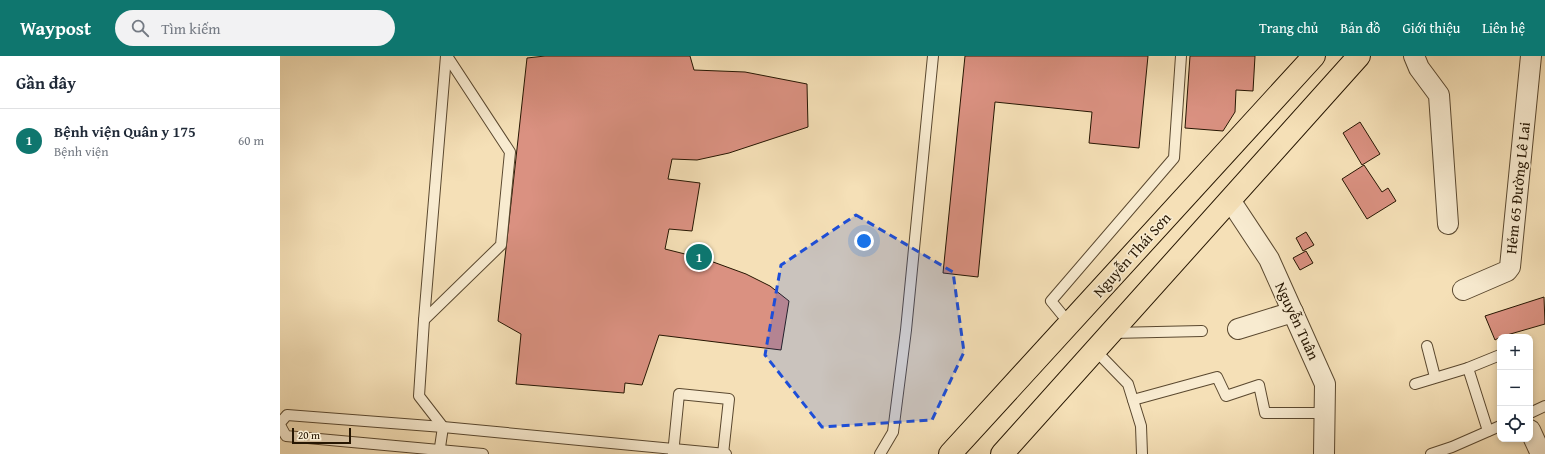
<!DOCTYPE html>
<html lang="vi">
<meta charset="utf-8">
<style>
body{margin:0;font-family:"Gentium Book Plus",serif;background:#f2f2f3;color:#1f2937}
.controls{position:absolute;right:12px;bottom:12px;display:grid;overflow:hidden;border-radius:8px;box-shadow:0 2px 6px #0003}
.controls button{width:36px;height:36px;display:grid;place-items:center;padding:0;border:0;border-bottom:1px solid #e0e1e3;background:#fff;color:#1f2937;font:20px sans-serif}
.scale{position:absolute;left:12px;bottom:10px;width:59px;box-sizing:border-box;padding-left:4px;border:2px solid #261602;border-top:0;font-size:11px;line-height:14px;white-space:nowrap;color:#261602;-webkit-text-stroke:3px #f8ebd0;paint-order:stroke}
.you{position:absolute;left:584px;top:185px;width:14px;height:14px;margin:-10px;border:3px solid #fff;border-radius:50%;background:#1a73e8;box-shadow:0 0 0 6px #1a73e833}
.badge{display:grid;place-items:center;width:26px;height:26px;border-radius:50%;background:#0f766e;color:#fff;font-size:13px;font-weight:700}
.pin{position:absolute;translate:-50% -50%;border:2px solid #fff;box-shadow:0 1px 4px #0006}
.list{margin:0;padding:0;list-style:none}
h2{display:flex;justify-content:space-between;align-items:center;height:52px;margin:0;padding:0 16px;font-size:17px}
h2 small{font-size:13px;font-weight:400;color:#747a83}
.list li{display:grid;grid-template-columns:26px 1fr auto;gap:12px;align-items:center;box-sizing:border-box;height:64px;padding:0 16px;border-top:1px solid #e0e1e3}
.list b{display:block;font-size:15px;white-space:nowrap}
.list p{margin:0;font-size:13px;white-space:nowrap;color:#747a83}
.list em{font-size:13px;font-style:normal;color:#747a83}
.icon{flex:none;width:22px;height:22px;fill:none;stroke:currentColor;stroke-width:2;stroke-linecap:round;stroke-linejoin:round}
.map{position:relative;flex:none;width:1265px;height:398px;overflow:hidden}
header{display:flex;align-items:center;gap:24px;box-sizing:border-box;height:56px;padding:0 20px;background:#0f766e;color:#fff}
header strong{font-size:19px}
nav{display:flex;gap:22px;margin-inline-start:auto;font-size:14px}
.search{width:280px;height:36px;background:#f2f2f3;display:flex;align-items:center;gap:10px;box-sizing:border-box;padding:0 14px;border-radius:22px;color:#747a83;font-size:15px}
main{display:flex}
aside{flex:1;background:#fff}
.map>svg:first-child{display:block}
.building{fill:#da9181;stroke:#261602}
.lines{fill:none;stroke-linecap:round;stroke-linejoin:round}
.service-casing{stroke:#5a482f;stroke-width:12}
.minor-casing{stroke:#5a482f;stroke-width:22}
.primary-casing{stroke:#261602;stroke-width:24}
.service{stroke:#f8ebd0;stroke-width:10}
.minor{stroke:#f8ebd0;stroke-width:20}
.primary{stroke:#f5e0b7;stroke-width:22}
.marked{fill:#1d4ed8;fill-opacity:0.2;stroke:#1d4ed8;stroke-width:3;stroke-dasharray:8 5;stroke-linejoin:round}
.labels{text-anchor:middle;stroke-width:3.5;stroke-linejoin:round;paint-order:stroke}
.street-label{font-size:15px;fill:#261602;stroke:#f8ebd0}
</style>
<header>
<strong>Waypost</strong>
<div class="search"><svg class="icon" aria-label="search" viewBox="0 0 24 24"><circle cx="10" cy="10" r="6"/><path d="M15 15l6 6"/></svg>Tìm kiếm</div>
<nav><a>Trang chủ</a><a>Bản đồ</a><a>Giới thiệu</a><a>Liên hệ</a></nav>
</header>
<main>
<aside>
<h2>Gần đây<small></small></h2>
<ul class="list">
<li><span class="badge">1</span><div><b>Bệnh viện Quân y 175</b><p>Bệnh viện</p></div><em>60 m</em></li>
</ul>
</aside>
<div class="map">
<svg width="1265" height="398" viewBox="0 0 1265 398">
<rect width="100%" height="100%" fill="#f5e0b7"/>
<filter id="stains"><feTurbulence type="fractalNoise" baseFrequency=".005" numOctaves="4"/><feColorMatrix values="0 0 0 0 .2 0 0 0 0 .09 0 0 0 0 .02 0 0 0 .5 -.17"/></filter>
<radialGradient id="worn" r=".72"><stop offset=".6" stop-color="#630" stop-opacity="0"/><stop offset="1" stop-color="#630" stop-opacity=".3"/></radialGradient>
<g class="building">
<polygon points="265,0 410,0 414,14 465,16 527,28 528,71 449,97 417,104 392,103 388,123 420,127 412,175 389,173 385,193 425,203 466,218 490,230 509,245 501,294 379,279 362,329 345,327 344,337 236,328 241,278 218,265 247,2"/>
<polygon points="685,0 868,0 859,92 809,87 812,56 715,46 698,221 663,217"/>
<polygon points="910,0 975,0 973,35 956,34 955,56 943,75 905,72"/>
<polygon points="1080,66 1100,98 1082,109 1063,77"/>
<polygon points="1084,109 1102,136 1108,132 1116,145 1087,163 1062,123"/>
<polygon points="1026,176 1034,189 1023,195 1016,182"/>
<polygon points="1026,195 1033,207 1020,214 1013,202"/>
<polygon points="1264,241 1265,268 1220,281 1215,284 1205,260"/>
</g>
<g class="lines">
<g class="service-casing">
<g id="service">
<polyline points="144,264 221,189 230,96 167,0"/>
<polyline points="789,267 771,245 894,102 901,0"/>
<polyline points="832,277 922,275"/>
<polyline points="1147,290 1155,321"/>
<polyline points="815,294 848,328 861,370 862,398"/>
<polyline points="1188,312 1208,375"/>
<polyline points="1135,328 1188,312 1220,299"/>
<polyline points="853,344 937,321 946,340 979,329 985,357 1045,357"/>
<polyline points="1250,357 1265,350"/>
<polyline points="0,367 7,359 163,371 446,398"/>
<polyline points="0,369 6,380 203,398"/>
<polyline points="159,398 163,371 139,340 144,264 166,0"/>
<polyline points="393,398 399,338 449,343 443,398"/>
<polyline points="600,398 613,376 626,274 653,0"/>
<polyline points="1151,398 1172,391 1220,370"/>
</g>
</g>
<g class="minor-casing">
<g id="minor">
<polyline points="1134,0 1139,12 1159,39 1168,168"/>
<polyline points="950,144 989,203 1045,328 1044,398"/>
<polyline points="1183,234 1227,215 1230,211 1251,0"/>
<polyline points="958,273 1013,256"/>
<polyline points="1250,374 1261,398"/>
</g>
</g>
<g class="primary-casing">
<g id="primary">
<polyline points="670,398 1034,0"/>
<polyline points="722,398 1079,0"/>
</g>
</g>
<use href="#service" class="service"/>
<use href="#minor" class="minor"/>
<use href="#primary" class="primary"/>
</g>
<path class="marked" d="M 576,159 L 673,216 L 684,296 L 652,364 L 542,371 L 485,299 L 501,209 Z"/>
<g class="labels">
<g class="street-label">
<text transform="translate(1238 132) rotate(-84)" y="5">Hẻm 65 Đường Lê Lai</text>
<text transform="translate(852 199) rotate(-48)" y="5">Nguyễn Thái Sơn</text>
<text transform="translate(1017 265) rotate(65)" y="5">Nguyễn Tuân</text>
</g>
</g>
<rect width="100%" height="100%" filter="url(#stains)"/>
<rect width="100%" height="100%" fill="url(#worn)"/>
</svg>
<div class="controls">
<button>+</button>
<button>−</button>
<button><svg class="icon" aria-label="locate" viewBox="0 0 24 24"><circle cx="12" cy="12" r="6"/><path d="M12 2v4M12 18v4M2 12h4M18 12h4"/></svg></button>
</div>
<div class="scale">20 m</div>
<div class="you"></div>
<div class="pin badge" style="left:419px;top:201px">1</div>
</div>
</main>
